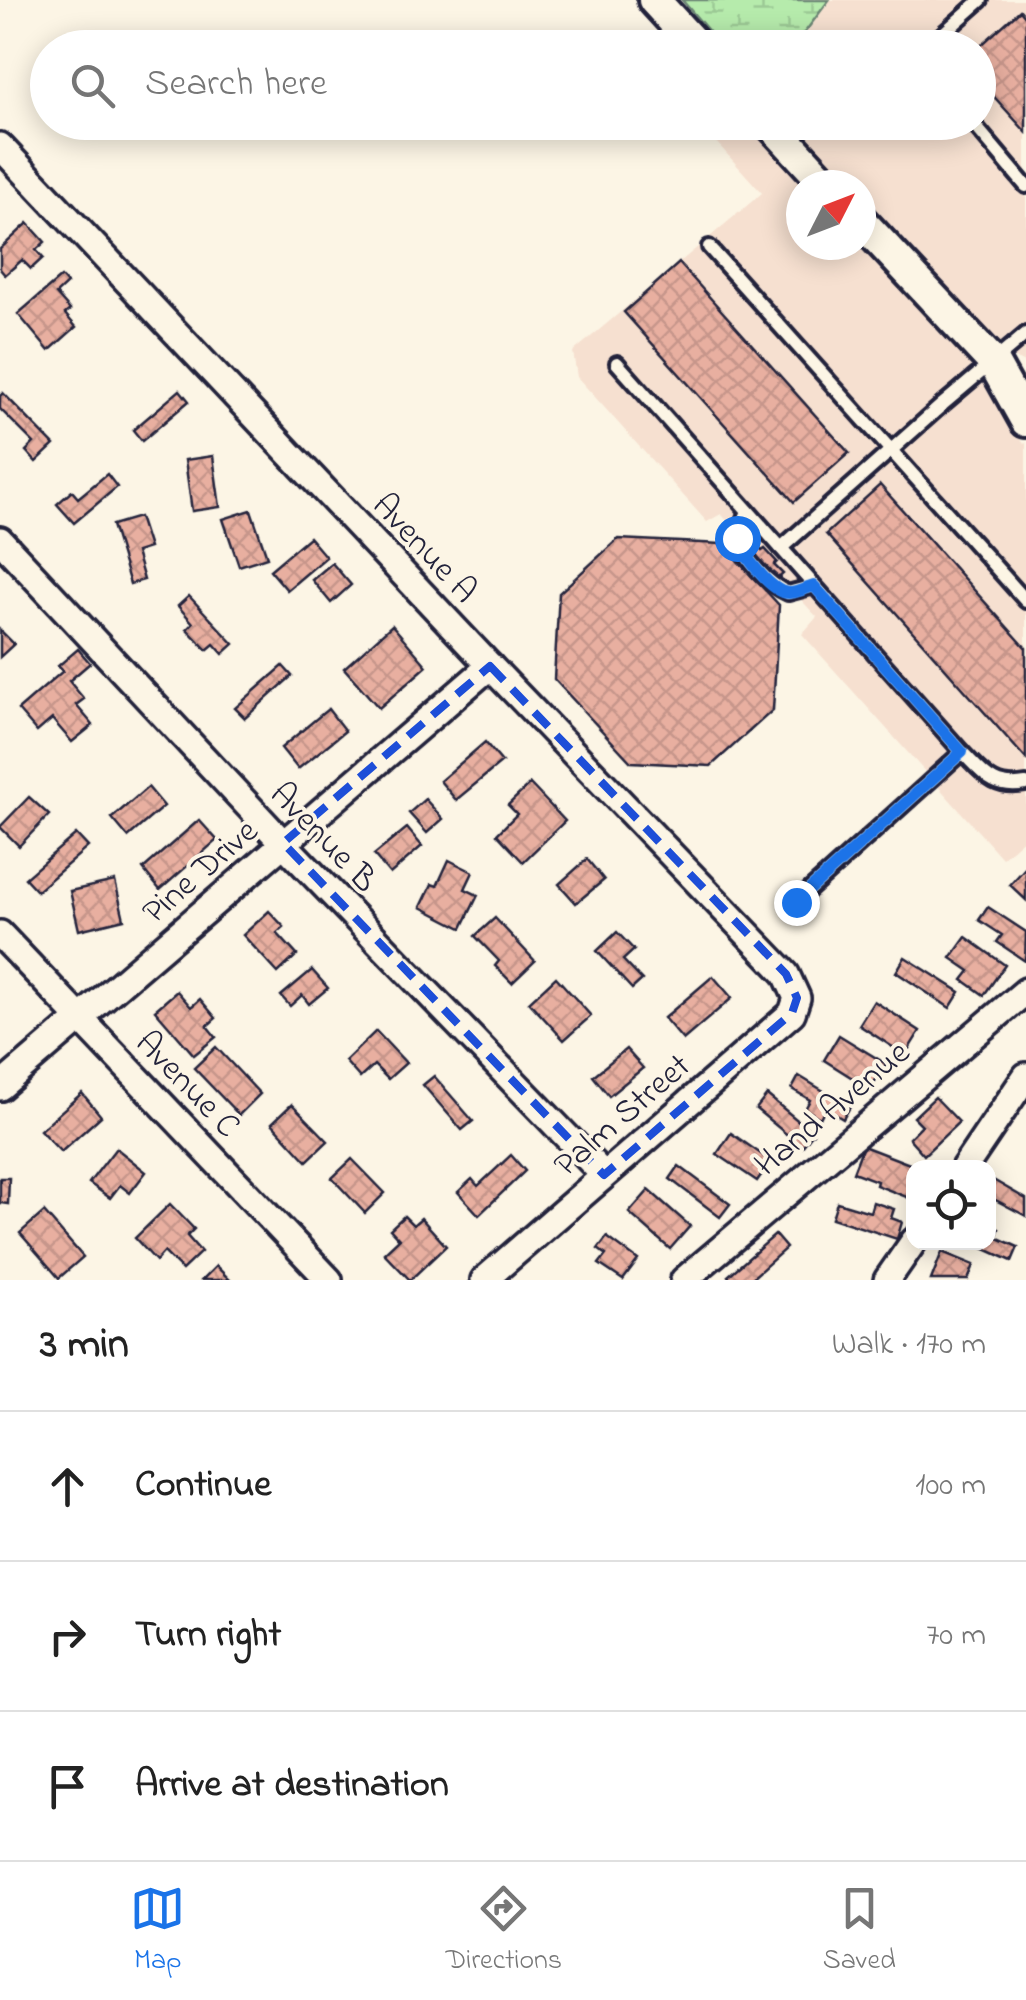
<!DOCTYPE html>
<meta charset="utf-8">
<style>
body{margin:0;font-family:"Indie Flower",sans-serif;background:#f2f2f2;color:#222}
.controls{position:absolute;right:30px;bottom:30px;display:grid;overflow:hidden;border-radius:20px;box-shadow:0 5px 25px #0003}
.controls button{width:90px;height:90px;display:grid;place-items:center;padding:0;border:0;border-bottom:2px solid #e0e0e0;background:#fff;color:#222;font:50px sans-serif}
.compass{position:absolute;left:786px;top:170px;width:90px;height:90px;border-radius:50%;background:#fff;box-shadow:0 5px 25px #0003;rotate:48deg}
.stop{position:absolute;width:30px;height:30px;margin:-22px;border:8px solid #1a73e8;border-radius:50%;background:#fff}
.stop.end{background:#1a73e8;border-color:#fff;box-shadow:0 2px 10px #0008}
.list{margin:0;padding:0;list-style:none}
h2{display:flex;justify-content:space-between;align-items:center;height:130px;margin:0;padding:0 40px;font-size:42px}
h2 small{font-size:32px;font-weight:400;color:#767676}
.list li{display:grid;grid-template-columns:65px 1fr auto;gap:30px;align-items:center;box-sizing:border-box;height:150px;padding:0 40px;border-top:2px solid #e0e0e0}
.list b{display:block;font-size:38px;white-space:nowrap}
.list em{font-size:32px;font-style:normal;color:#767676}
.icon{flex:none;width:55px;height:55px;fill:none;stroke:currentColor;stroke-width:2;stroke-linecap:round;stroke-linejoin:round}
.map{position:relative;flex:none;width:1026px;height:1280px;overflow:hidden}
.search{position:absolute;background:#fff;box-shadow:0 5px 25px #0003;left:30px;right:30px;top:30px;height:110px;display:flex;align-items:center;gap:25px;box-sizing:border-box;padding:0 35px;border-radius:55px;color:#767676;font-size:38px}
.sheet{height:580px;background:#fff}
nav{display:flex;justify-content:space-around;align-items:center;box-sizing:border-box;height:140px;border-top:2px solid #e0e0e0;background:#fff;font-size:28px;color:#767676}
nav a{display:grid;justify-items:center;gap:5px}
nav .on{color:#1a73e8}
.map>svg:first-child{display:block}
.built{fill:#f6e0d0}
.wetland{fill:url(#wetland-marsh);stroke:#6c8674;stroke-width:2.5}
.building{fill:url(#building-cross-hatch);stroke:#22223b;stroke-width:2.5}
.lines{fill:none;stroke-linecap:round;stroke-linejoin:round}
.service-casing{stroke:#22223b;stroke-width:20}
.minor-casing{stroke:#22223b;stroke-width:32}
.tertiary-casing{stroke:#22223b;stroke-width:38}
.service{stroke:#fcf5e5;stroke-width:12}
.minor{stroke:#fcf5e5;stroke-width:25}
.tertiary{stroke:#fcf5e5;stroke-width:30}
.route{stroke:#1a73e8;stroke-width:12}
.marked{fill:none;stroke:#1d4ed8;stroke-width:8;stroke-dasharray:20 12;stroke-linejoin:round}
.labels{text-anchor:middle;stroke-width:8;stroke-linejoin:round;paint-order:stroke}
.street-label{font-size:35px;fill:#22223b;stroke:#fcf5e5}
</style>
<div class="map">
<svg width="1026" height="1280" viewBox="0 0 1026 1280">
<defs>
<pattern id="wetland-marsh" width="20" height="14" patternUnits="userSpaceOnUse" patternTransform="scale(2.5)"><rect width="20" height="14" fill="#b6ebac"/><path d="M1 5h8M5 5V1M11 12h8M15 12V8" fill="none" stroke="#9cc995"/></pattern>
<pattern id="building-cross-hatch" width="8" height="8" patternUnits="userSpaceOnUse" patternTransform="scale(2.5)"><rect width="8" height="8" fill="#e8afa0"/><path d="M0 0l8 8M0 8l8-8" fill="none" stroke="#c7968b"/></pattern>
</defs>
<rect width="100%" height="100%" fill="#fcf5e5"/>
<filter id="ink" filterUnits="userSpaceOnUse"><feTurbulence type="fractalNoise" baseFrequency=".01" numOctaves="2"/><feDisplacementMap in="SourceGraphic" scale="20" xChannelSelector="R" yChannelSelector="G"/><feConvolveMatrix kernelMatrix="1 2 1 2 8 2 1 2 1" color-interpolation-filters="sRGB"/></filter>
<g filter="url(#ink)">
<g class="built">
<polygon points="829,0 1026,0 1026,364 1003,352 999,345 997,346 861,202 861,185 845,185 787,123 978,122 978,48 782,48 805,32"/>
<polygon points="699,123 751,123 810,185 801,185 801,245 861,245 861,240 978,365 977,368 984,371 1014,426 1013,428 1024,444 1026,443 1026,837 1002,858 802,634 817,617 721,514 707,522 577,377 573,352 762,193"/>
</g>
<polygon class="wetland" points="682,0 829,0 805,32 782,47 723,48"/>
<g class="building">
<polygon points="1020,10 1026,17 1026,132 978,79 978,48"/>
<polygon points="28,223 45,242 36,250 43,258 31,269 22,260 5,275 0,269 0,249"/>
<polygon points="679,263 849,453 794,502 624,312"/>
<polygon points="61,277 67,284 56,294 70,310 65,314 76,327 49,351 18,314"/>
<polygon points="180,390 189,401 142,441 133,430"/>
<polygon points="3,393 54,445 36,462 26,451 34,443 0,409 0,396"/>
<polygon points="213,456 220,507 192,511 185,460"/>
<polygon points="107,474 117,487 74,523 57,504 72,491 78,498"/>
<polygon points="880,485 1026,648 1026,759 826,534"/>
<polygon points="251,510 267,557 239,566 223,519"/>
<polygon points="139,517 149,548 136,552 144,580 130,584 112,525"/>
<polygon points="309,537 326,557 287,590 270,570"/>
<polygon points="618,539 722,544 779,605 773,710 711,766 631,762 554,679 559,593"/>
<polygon points="756,544 762,551 765,549 777,562 774,565 783,574 765,590 738,561"/>
<polygon points="332,563 351,585 331,603 312,580"/>
<polygon points="189,596 234,644 223,654 214,644 207,650 187,629 193,623 178,606"/>
<polygon points="392,625 427,666 379,708 344,668"/>
<polygon points="0,630 14,644 0,657"/>
<polygon points="78,649 90,663 69,681 84,699 76,705 93,725 72,742 52,719 37,732 18,710 63,671 58,666"/>
<polygon points="283,666 292,676 245,718 235,708"/>
<polygon points="328,709 345,731 298,769 281,748"/>
<polygon points="485,742 502,762 456,800 440,781"/>
<polygon points="530,784 565,821 523,862 497,834 517,814 508,805"/>
<polygon points="148,787 164,806 128,837 112,818"/>
<polygon points="29,797 49,815 19,846 0,827"/>
<polygon points="425,799 443,819 427,833 409,813"/>
<polygon points="199,820 217,840 160,890 143,869"/>
<polygon points="407,828 422,846 390,874 374,855"/>
<polygon points="76,834 88,847 37,891 25,878"/>
<polygon points="587,859 604,880 576,903 559,884"/>
<polygon points="449,860 473,872 465,889 478,895 462,928 421,907 432,884 437,886"/>
<polygon points="1026,867 1026,900 1010,885"/>
<polygon points="115,881 124,919 79,930 70,891"/>
<polygon points="988,907 1026,932 1025,961 997,942 1002,935 979,920"/>
<polygon points="269,911 284,927 277,933 297,955 278,973 243,935"/>
<polygon points="495,918 535,961 512,983 495,966 499,961 475,936"/>
<polygon points="617,932 634,950 623,960 642,980 632,989 597,951"/>
<polygon points="966,937 1005,965 984,995 963,980 970,971 951,958"/>
<polygon points="905,957 960,992 950,1008 896,972"/>
<polygon points="312,970 328,988 309,1004 302,995 290,1006 281,996"/>
<polygon points="713,976 732,998 683,1040 664,1018"/>
<polygon points="556,977 591,1016 564,1040 529,1002"/>
<polygon points="177,991 191,1007 200,999 216,1018 207,1026 216,1037 194,1055 155,1010"/>
<polygon points="874,1001 920,1031 905,1055 859,1025"/>
<polygon points="376,1031 406,1063 388,1079 374,1065 360,1078 345,1061"/>
<polygon points="839,1035 886,1064 870,1089 824,1060"/>
<polygon points="216,1047 260,1094 239,1115 194,1068"/>
<polygon points="626,1049 643,1068 609,1096 593,1076"/>
<polygon points="434,1076 473,1121 462,1130 423,1085"/>
<polygon points="799,1076 850,1107 843,1119 825,1108 820,1118 805,1109 810,1100 792,1089"/>
<polygon points="82,1093 101,1116 61,1152 40,1130"/>
<polygon points="767,1095 813,1133 802,1147 756,1109"/>
<polygon points="935,1097 959,1122 924,1155 909,1138 922,1125 914,1117"/>
<polygon points="292,1104 328,1141 307,1161 272,1123"/>
<polygon points="731,1133 771,1161 757,1181 717,1154"/>
<polygon points="863,1146 920,1168 914,1168 914,1200 876,1185 877,1181 853,1172"/>
<polygon points="116,1148 146,1172 130,1193 120,1185 110,1198 89,1183"/>
<polygon points="511,1155 525,1171 479,1215 458,1192 472,1179 478,1186"/>
<polygon points="352,1159 385,1193 365,1213 332,1178"/>
<polygon points="679,1166 730,1204 720,1217 670,1179"/>
<polygon points="988,1177 1026,1199 1026,1216 988,1196"/>
<polygon points="0,1178 9,1178 8,1204 0,1203"/>
<polygon points="649,1190 690,1226 670,1249 629,1213"/>
<polygon points="837,1202 870,1212 873,1202 894,1209 891,1218 902,1222 897,1239 832,1218"/>
<polygon points="170,1204 194,1229 187,1236 201,1252 182,1270 164,1252 156,1261 135,1238"/>
<polygon points="44,1212 83,1257 59,1278 20,1233"/>
<polygon points="404,1216 413,1225 421,1218 446,1246 410,1280 384,1253 399,1239 390,1229"/>
<polygon points="988,1224 999,1229 996,1237 1018,1247 1012,1261 970,1242 988,1242"/>
<polygon points="775,1235 786,1248 750,1280 731,1280 728,1276"/>
<polygon points="607,1237 638,1260 623,1280 599,1264 606,1255 598,1249"/>
<polygon points="942,1252 974,1265 968,1280 931,1280"/>
<polygon points="216,1266 230,1280 202,1280"/>
</g>
<g class="lines">
<g class="service-casing">
<g id="service">
<polyline points="927,48 981,0"/>
<polyline points="803,122 810,124 822,122"/>
<polyline points="972,122 1026,186"/>
<polyline points="709,247 1026,601"/>
<polyline points="617,363 781,548 943,404 1026,334"/>
<path d="M 748,511 L 737,538 C 746,560 766,583 788,593 L 814,586"/>
<polyline points="781,548 962,752 795,903"/>
<path d="M 962,752 C 984,774 993,790 1026,784"/>
</g>
</g>
<g class="minor-casing">
<g id="minor">
<polyline points="0,146 490,666 786,974 797,998 792,1013 484,1280"/>
<polyline points="0,540 283,843 604,1175"/>
<polyline points="0,934 329,1280"/>
<polyline points="0,1087 490,666"/>
<polyline points="964,1168 1026,1076"/>
<polyline points="684,1280 1026,991"/>
<polyline points="887,1280 914,1241"/>
</g>
</g>
<g class="tertiary-casing">
<g id="tertiary">
<polyline points="654,0 698,48"/>
<polyline points="769,122 827,185"/>
<polyline points="861,221 993,362 1026,421"/>
</g>
</g>
<use href="#service" class="service"/>
<use href="#minor" class="minor"/>
<use href="#tertiary" class="tertiary"/>
</g>
</g>
<g class="lines" filter="url(#ink)">
<path class="route" d="M 737,538 C 743,554 771,593 789,593 C 797,593 807,588 814,586 L 962,752 L 796,902"/>
</g>
<path class="marked" d="M 490,666 L 786,974 L 797,998 L 792,1013 L 604,1175 L 283,843 Z"/>
<g class="labels">
<g class="street-label">
<text transform="translate(426 547) rotate(47)" y="12">Avenue A</text>
<text transform="translate(325 836) rotate(46)" y="12">Avenue B</text>
<text transform="translate(199 870) rotate(-41)" y="12">Pine Drive</text>
<text transform="translate(189 1083) rotate(46)" y="12">Avenue C</text>
<text transform="translate(831 1107) rotate(-40)" y="12">Hand Avenue</text>
<text transform="translate(621 1114) rotate(-41)" y="12">Palm Street</text>
</g>
</g>
</svg>
<div class="controls">
<button><svg class="icon" aria-label="locate" viewBox="0 0 24 24"><circle cx="12" cy="12" r="6"/><path d="M12 2v4M12 18v4M2 12h4M18 12h4"/></svg></button>
</div>
<svg class="compass" viewBox="-18 -18 36 36"><path d="M0-13l5 13h-10z" fill="#e53935"/><path d="M0 13l5-13h-10z" fill="#767676"/></svg>
<div class="stop" style="left:737px;top:538px"></div>
<div class="stop end" style="left:796px;top:902px"></div>
<div class="search"><svg class="icon" aria-label="search" viewBox="0 0 24 24"><circle cx="10" cy="10" r="6"/><path d="M15 15l6 6"/></svg>Search here</div>
</div>
<section class="sheet">
<h2>3 min<small>Walk · 170 m</small></h2>
<ul class="list">
<li><svg class="icon" aria-label="ahead" viewBox="0 0 24 24"><path d="M12 20V5M6 11l6-6 6 6"/></svg><div><b>Continue</b></div><em>100 m</em></li>
<li><svg class="icon" aria-label="right" viewBox="0 0 24 24"><path d="M7 20v-9h11M14 6l5 5-5 5"/></svg><div><b>Turn right</b></div><em>70 m</em></li>
<li><svg class="icon" aria-label="arrive" viewBox="0 0 24 24"><path d="M6 21V4h12l-3 4 3 4H6"/></svg><div><b>Arrive at destination</b></div></li>
</ul>
</section>
<nav>
<a class="on"><svg class="icon" aria-label="map" viewBox="0 0 24 24"><path d="M3 6l6-2 6 2 6-2v14l-6 2-6-2-6 2zM9 4v14M15 6v14"/></svg>Map</a>
<a><svg class="icon" aria-label="directions" viewBox="0 0 24 24"><path d="M12 3l9 9-9 9-9-9zM9 14v-3h6M13 9l2 2-2 2"/></svg>Directions</a>
<a><svg class="icon" aria-label="saved" viewBox="0 0 24 24"><path d="M7 4h10v16l-5-4-5 4z"/></svg>Saved</a>
</nav>
